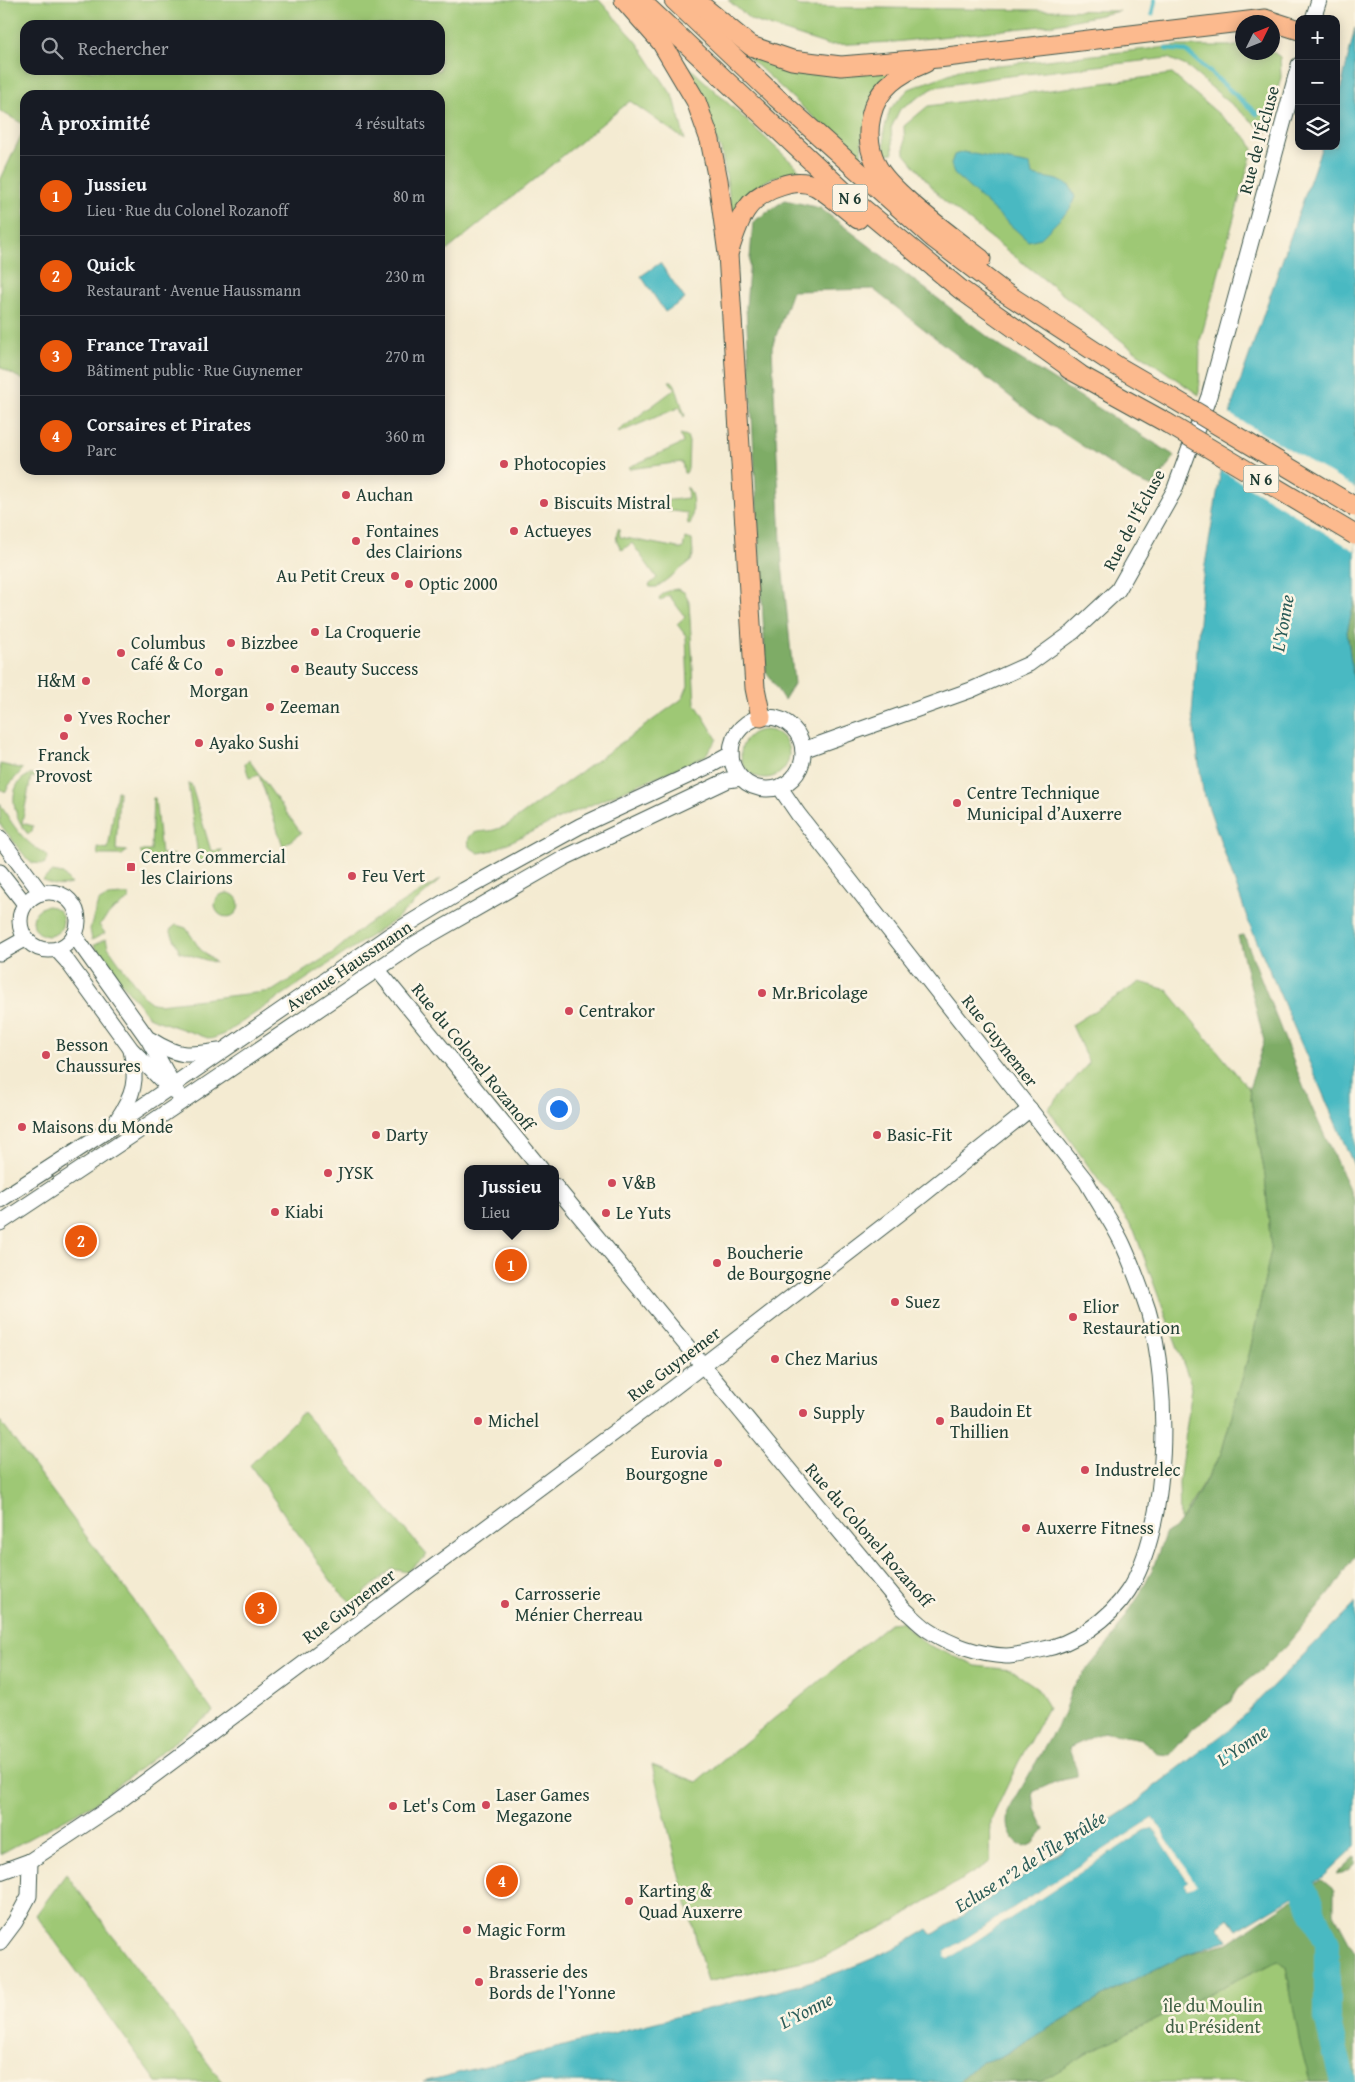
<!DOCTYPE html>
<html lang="fr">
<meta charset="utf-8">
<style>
body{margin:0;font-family:"Gentium Book Plus",serif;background:#20242c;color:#f1f3f6}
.controls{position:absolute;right:15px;top:15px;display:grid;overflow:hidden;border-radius:10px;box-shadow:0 2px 12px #0003}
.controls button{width:45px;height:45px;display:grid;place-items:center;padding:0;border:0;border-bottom:1px solid #363941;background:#171b24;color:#f1f3f6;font:25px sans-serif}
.compass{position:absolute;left:1235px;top:15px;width:45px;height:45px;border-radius:50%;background:#171b24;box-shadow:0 2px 12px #0003;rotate:47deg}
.you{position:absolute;left:558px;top:1108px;width:18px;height:18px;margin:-12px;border:4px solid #fff;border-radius:50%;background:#1a73e8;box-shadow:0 0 0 8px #1a73e833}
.badge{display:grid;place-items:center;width:32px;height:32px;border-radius:50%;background:#ea580c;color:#fff;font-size:16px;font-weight:700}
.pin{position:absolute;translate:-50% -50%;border:2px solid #fff;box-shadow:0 1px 5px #0006}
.popup{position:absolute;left:464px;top:1165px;width:95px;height:65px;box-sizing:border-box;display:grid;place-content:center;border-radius:10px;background:#171b24;filter:drop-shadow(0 1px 4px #0005);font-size:16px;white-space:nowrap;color:#9ea1a6}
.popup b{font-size:19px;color:#f1f3f6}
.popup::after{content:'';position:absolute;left:50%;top:100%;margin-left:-10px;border:10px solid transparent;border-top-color:#171b24}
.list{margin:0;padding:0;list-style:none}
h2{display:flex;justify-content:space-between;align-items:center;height:65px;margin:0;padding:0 20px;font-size:21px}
h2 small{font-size:16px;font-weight:400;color:#9ea1a6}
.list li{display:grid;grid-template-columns:32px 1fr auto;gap:15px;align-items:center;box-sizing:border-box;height:80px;padding:0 20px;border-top:1px solid #363941}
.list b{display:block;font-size:19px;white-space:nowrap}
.list p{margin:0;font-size:16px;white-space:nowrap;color:#9ea1a6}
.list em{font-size:16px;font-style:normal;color:#9ea1a6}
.icon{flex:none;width:28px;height:28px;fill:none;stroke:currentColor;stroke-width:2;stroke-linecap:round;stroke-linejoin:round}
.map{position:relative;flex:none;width:1355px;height:2082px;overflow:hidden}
.search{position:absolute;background:#171b24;box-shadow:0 2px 12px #0003;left:20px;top:20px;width:425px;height:55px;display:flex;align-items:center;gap:12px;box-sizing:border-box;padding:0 18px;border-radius:15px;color:#9ea1a6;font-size:19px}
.panel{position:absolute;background:#171b24;box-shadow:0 2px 12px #0003;left:20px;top:90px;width:425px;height:385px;border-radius:15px}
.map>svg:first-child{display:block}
.green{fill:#9ec874;stroke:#5e8254;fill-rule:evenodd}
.forest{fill:#7eac66;stroke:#4e744d}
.water{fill:#4ab9c2;stroke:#347b7b;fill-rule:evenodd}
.pier{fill:#f4ebd2;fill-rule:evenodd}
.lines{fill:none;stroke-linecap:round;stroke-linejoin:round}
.stream{stroke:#4ab9c2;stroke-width:4.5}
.river{stroke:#4ab9c2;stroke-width:26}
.minor-casing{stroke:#3f574c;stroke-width:17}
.major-casing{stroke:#3f574c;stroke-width:21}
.minor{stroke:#fff;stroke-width:15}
.major{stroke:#fcba8e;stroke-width:19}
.major-bridge-casing{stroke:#3f574c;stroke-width:21;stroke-linecap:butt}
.major-bridge{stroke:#fcba8e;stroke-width:19}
.poi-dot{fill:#d1495b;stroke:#fcf5e5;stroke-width:2}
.labels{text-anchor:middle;stroke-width:5;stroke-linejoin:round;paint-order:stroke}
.shield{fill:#fcf5e5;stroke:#617469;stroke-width:1}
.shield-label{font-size:16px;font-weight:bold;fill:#1f3d34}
.street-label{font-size:18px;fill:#1f3d34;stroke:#fcf5e5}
.poi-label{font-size:18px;fill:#1f3d34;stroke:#fcf5e5;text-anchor:start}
.park-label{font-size:18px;fill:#3f6044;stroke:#fcf5e5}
.water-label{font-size:19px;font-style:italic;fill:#2a5c58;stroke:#fcf5e5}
</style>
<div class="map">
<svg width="1355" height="2082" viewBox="0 0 1355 2082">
<rect width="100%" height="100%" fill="#fcf5e5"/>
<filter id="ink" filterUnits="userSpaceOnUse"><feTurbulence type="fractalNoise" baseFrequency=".02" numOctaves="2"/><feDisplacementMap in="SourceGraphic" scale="10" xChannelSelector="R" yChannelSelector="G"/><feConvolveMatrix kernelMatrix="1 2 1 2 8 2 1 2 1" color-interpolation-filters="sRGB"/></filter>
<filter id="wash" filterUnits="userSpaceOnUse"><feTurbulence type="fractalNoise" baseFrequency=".0096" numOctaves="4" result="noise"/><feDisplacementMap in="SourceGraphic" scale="20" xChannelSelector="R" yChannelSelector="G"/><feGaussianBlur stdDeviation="1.12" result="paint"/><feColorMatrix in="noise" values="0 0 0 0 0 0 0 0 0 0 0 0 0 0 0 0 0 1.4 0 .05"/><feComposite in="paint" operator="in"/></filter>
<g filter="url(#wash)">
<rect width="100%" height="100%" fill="#f4ebd2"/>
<g class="green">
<path d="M 0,0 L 599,0 L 637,42 L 674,98 L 685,140 L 630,101 L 440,256 L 440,95 L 25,95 L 25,125 L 0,111 ZM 25,25 L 440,25 L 440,70 L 25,70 Z"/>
<polygon points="728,0 790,0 801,7 1120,11 1050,25 894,42 828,45 751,20"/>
<polygon points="1177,46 1242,46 1242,52 1273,52 1280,57 1281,77 1266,133 1186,66 1168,58 1000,77 935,87 900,109 891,128 893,153 885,154 884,131 890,109 909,89 962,69"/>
<polygon points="674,53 802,172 773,177 763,183 731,217 728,185 721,150"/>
<polygon points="747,56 804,72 851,73 899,69 862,140 861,161"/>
<polygon points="1172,74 1248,139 1253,149 1200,341 1199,395 1127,345 942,199 905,154 904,126 928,106"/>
<polygon points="25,127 25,381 0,367 0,181"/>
<polygon points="669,381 672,381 675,385 685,416 684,417 680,407 618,433 617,432 675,389"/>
<polygon points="680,434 687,436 689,442 688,469 686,473 684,473 682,462 629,469 629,467 683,443"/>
<path d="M 687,487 C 695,494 693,513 691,523 L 688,524 L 687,513 L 628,505 L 688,498 Z"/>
<path d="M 619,528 L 620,537 L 683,549 L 685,538 L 692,540 L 693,555 L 691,561 L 657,587 L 650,587 L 649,585 L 657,578 L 632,543 L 622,550 C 617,542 614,538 619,528 Z"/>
<path d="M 677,589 L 684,592 L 689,602 L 695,703 L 717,739 L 705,756 L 565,816 L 493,850 L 479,853 L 469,847 C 465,828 483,833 494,830 C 498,829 502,827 506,826 L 682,699 L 688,686 L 686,636 L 677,624 L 685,617 L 669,595 L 660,601 L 659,600 C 661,592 670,590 677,589 Z"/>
<circle cx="765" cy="754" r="24"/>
<polygon points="249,760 301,833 283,846 259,775 249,778 245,764"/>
<polygon points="0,764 23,769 9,785 6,792 0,789"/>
<path d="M 38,773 L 42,779 L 31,777 L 22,823 L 33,826 L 32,832 L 28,834 C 11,815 4,777 38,773 Z"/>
<path d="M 188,784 L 191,784 L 211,851 L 222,850 C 217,859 208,860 199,863 Z"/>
<polygon points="117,791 119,791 116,850 127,851 122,855 98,855 97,847 108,849"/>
<polygon points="153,798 155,798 161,854 175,855 169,862 143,857 140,851 151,851"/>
<path d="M 0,804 C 14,827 23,842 47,855 L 48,858 L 44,864 L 32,863 L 28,860 L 0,824 Z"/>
<path d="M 52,872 L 63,874 L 71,884 C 59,887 53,886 43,880 Z"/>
<polygon points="441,879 396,919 224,1034 211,1039 150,1018 103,960 94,945 106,939 108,947 144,997 152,1003 159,1004 272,991 334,952 366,925"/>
<circle cx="227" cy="905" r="12"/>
<polygon points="123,895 129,895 129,900 113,910 99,925 105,933 92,940 90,929 98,902 108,896"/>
<circle cx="48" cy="921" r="15"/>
<polygon points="176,925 186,928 200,949 216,963 180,952 170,930"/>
<polygon points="1140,982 1167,990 1249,1089 1265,1175 1271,1250 1250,1351 1221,1454 1180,1522 1179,1482 1192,1387 1134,1230 1048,1109 1089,1063 1072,1025"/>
<polygon points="303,1412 427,1555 407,1572 392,1569 364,1593 364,1605 354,1605 336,1588 250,1465"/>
<polygon points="0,1421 130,1595 213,1712 95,1803 0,1854"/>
<polygon points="901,1622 926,1644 976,1666 1011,1670 1036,1687 1048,1707 1018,1763 991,1820 990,1862 896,1920 825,1956 707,1982 652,1765 697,1782 890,1623"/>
<polygon points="66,1874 222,2082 157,2082 36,1915"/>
<polygon points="1277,1960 1286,1967 1290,1990 1328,2082 958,2082 979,2063"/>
</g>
<g class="forest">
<polygon points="785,200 820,208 1001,347 1175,456 1153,487 1133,479 1026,409 873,289 792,291 772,347 782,564 794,684 784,700 766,672 746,307 753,222"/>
<polygon points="1355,598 1355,691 1347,632"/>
<path d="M 1244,935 L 1310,1104 L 1355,1202 L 1355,1556 L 1330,1593 L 1285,1647 L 1264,1668 L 1236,1690 L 1231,1701 L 1191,1730 L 1170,1755 L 1159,1754 L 1141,1739 L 1103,1732 L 1069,1748 C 1071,1758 1078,1766 1077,1777 L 1057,1781 L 1033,1792 L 1035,1809 L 1045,1830 L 1033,1844 L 1024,1847 C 1007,1836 1007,1828 1009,1810 L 1063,1715 L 1072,1688 L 1108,1644 L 1137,1599 L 1153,1568 L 1165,1534 L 1174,1529 L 1190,1508 L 1221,1454 L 1250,1351 L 1271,1250 L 1265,1175 L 1249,1089 L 1264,1041 L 1238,936 Z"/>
<path d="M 1355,1856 L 1355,1864 C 1349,1871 1345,1873 1336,1874 Z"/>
<polygon points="1322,1880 1334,1890 1334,1913 1355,1953 1355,2082 1310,2082 1300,2044 1286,1967 1277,1960 1090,2052 1040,2082 958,2082 979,2063 1000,2057 1113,1990 1184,1955 1228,1943"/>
</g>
<g class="water">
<polygon points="1355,28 1355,598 1347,632 1355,691 1355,1168 1249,923 1203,791 1192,715 1202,583 1232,405 1322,146 1336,146 1336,109"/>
<polygon points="963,152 1030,165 1032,175 1058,180 1070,186 1075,197 1070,209 1041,238 1028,241 954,174 951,164 954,155"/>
<polygon points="660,263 685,299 665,312 641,276"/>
<path d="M 1355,1603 L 1355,1847 L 1321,1879 L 1304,1890 L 1237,1930 L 1228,1918 L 1218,1926 L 1228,1940 L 1184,1955 L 1113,1990 L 1000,2057 L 979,2063 L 958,2082 L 423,2082 C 511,2059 599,2037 687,2014 C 771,1993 854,1976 928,1929 L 931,1933 L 934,1934 L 1141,1800 L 1143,1795 L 1230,1729 ZM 1153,1818 L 1196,1885 L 1187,1889 L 1184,1884 L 1188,1881 L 1153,1828 L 1145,1830 L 948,1959 L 946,1958 L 945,1952 Z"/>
</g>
<g class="pier">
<polygon points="1228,413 1355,488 1355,551 1219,469"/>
<path d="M 1153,1818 L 1197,1885 L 1194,1887 L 1187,1889 L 1184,1884 L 1188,1881 L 1153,1828 L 1145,1830 L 948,1959 L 944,1957 L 945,1952 ZM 1153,1821 L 1184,1870 L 1193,1885 L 1188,1886 L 1187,1885 L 1190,1880 L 1156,1826 L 1153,1825 L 1144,1828 L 946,1956 Z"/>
</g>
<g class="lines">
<g class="stream">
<polyline points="1152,14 1155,0"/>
<polyline points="1166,49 1186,51 1257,114"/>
</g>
<polyline class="river" points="1295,1855 1304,1890 1327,1943 1327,2018 1343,2082"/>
</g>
</g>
<g filter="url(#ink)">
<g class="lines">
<g class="minor-casing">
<g id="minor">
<polyline points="1313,19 1319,0"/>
<circle cx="767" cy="753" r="36"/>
<polyline points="803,750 971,690 1029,664 1073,632 1118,590 1174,491 1209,396 1299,65"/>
<polyline points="0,838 41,893"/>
<polyline points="0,872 25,904"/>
<circle cx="49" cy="921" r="29"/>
<polyline points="74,935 148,1039 178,1094"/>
<polyline points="57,950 67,961 131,1049 171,1090"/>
<polyline points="0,953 25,939"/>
<polyline points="377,969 541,1169"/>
<path d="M 151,1040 C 178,1057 187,1056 219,1051"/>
<path d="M 117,1120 C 134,1095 138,1080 131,1050"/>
<path d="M 555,1186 L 903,1608 C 911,1615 919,1624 928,1630 C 950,1645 980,1655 1006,1656 C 1017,1656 1029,1652 1040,1650 C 1074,1644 1109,1620 1128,1591 C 1171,1524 1170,1385 1148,1310 C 1141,1289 1133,1267 1124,1247 C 1114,1224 1098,1203 1086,1181 L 798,814 L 783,792 L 782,786"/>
<polyline points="0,1200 111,1128 390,935 464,890 580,826 711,765 731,754"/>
<polyline points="0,1223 149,1124 416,943 566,857 728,780 741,778"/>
<polyline points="0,1872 30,1861 114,1805 672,1389 899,1214 1030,1109"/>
<polyline points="0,1942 15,1922 29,1896 30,1861"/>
</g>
</g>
<g class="major-casing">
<g id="major">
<polyline points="624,0 661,42 696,101 710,140 718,180 728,254 755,688 761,717"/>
<polyline points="640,0 854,201 960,289 1079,374"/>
<polyline points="674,0 777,98 933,238 1004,292 1117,366 1174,399"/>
<polyline points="695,0 751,46 792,60 841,66 938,58 1265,19 1299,30"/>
<path d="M 925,63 C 900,73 877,88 871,116 C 867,133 869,149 876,164 C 888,191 956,239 981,259"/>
<path d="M 729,251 C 739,219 746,196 781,186 C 792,182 804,181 815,186 C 827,192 847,210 858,219"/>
<polyline points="1069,369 1167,423"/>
</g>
</g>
<use href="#minor" class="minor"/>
<use href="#major" class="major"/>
<g class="major-bridge-casing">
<g id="major-bridge">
<polyline points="1174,399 1355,507"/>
<polyline points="1167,423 1355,535"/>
</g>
</g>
<use href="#major-bridge" class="major-bridge"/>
</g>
</g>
<g class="poi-dot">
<circle cx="504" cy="464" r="5"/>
<circle cx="346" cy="495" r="5"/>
<circle cx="544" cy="503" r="5"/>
<circle cx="514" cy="531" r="5"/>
<circle cx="356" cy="541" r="5"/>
<circle cx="395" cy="576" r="5"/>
<circle cx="409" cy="584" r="5"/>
<circle cx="315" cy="632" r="5"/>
<circle cx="231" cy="643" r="5"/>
<circle cx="121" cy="653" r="5"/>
<circle cx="295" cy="669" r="5"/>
<circle cx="219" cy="672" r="5"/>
<circle cx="86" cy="681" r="5"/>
<circle cx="270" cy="707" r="5"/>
<circle cx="68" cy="718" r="5"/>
<circle cx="64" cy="736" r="5"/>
<circle cx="199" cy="743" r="5"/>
<circle cx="957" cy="803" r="5"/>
<rect x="126" y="862" width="10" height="10" rx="2.5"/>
<circle cx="352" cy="876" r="5"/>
<circle cx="762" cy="993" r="5"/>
<circle cx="569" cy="1011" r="5"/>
<circle cx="46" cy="1055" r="5"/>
<circle cx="22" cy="1127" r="5"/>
<circle cx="376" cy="1135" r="5"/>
<circle cx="877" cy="1135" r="5"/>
<circle cx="328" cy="1173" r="5"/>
<circle cx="612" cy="1183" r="5"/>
<circle cx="275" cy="1212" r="5"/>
<circle cx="606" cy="1213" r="5"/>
<circle cx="717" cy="1263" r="5"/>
<circle cx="895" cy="1302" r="5"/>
<circle cx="1073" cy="1317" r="5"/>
<circle cx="775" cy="1359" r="5"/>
<circle cx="803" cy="1413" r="5"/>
<circle cx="478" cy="1421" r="5"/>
<circle cx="940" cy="1421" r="5"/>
<circle cx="718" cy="1463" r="5"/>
<circle cx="1085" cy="1470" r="5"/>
<circle cx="1026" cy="1528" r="5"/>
<circle cx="505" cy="1604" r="5"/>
<circle cx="486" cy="1805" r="5"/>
<circle cx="393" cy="1806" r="5"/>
<circle cx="629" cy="1901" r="5"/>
<circle cx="467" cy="1930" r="5"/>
<circle cx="479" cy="1982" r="5"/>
</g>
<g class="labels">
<g class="shield">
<rect x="832.5" y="184.5" width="35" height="27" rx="4"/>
<rect x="1243.5" y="465.5" width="35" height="27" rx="4"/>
</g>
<g class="shield-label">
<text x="850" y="204">N 6</text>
<text x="1261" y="485">N 6</text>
</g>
<g class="street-label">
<text transform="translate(1259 140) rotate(-75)" y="6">Rue de l'Écluse</text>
<text transform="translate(1134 520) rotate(-62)" y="6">Rue de l'Écluse</text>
<text transform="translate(349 966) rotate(-34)" y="6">Avenue Haussmann</text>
<text transform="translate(1000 1041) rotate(52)" y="6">Rue Guynemer</text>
<text transform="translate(473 1057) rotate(51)" y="6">Rue du Colonel Rozanoff</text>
<text transform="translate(674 1364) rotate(-37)" y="6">Rue Guynemer</text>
<text transform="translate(869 1535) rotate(49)" y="6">Rue du Colonel Rozanoff</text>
<text transform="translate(349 1606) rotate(-37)" y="6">Rue Guynemer</text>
</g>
<g class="poi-label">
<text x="514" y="470">Photocopies</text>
<text x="356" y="501">Auchan</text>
<text x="554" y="509">Biscuits Mistral</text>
<text x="366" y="537">Fontaines<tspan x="366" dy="21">des Clairions</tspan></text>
<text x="524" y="537">Actueyes</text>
<text x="385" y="582" text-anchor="end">Au Petit Creux</text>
<text x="419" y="590">Optic 2000</text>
<text x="325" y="638">La Croquerie</text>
<text x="131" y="649">Columbus<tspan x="131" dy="21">Café &amp; Co</tspan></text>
<text x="241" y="649">Bizzbee</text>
<text x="305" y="675">Beauty Success</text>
<text x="76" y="687" text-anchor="end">H&amp;M</text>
<text x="219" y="697" text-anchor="middle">Morgan</text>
<text x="280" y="713">Zeeman</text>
<text x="78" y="724">Yves Rocher</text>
<text x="209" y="749">Ayako Sushi</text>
<text x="64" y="761" text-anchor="middle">Franck<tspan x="64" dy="21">Provost</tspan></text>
<text x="967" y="799">Centre Technique<tspan x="967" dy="21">Municipal d’Auxerre</tspan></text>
<text x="141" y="863">Centre Commercial<tspan x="141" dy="21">les Clairions</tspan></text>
<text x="362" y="882">Feu Vert</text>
<text x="772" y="999">Mr.Bricolage</text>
<text x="579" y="1017">Centrakor</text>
<text x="56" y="1051">Besson<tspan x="56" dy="21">Chaussures</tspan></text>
<text x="32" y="1133">Maisons du Monde</text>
<text x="386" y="1141">Darty</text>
<text x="887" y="1141">Basic-Fit</text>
<text x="338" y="1179">JYSK</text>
<text x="622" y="1189">V&amp;B</text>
<text x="285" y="1218">Kiabi</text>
<text x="616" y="1219">Le Yuts</text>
<text x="727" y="1259">Boucherie<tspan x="727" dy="21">de Bourgogne</tspan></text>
<text x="905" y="1308">Suez</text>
<text x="1083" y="1313">Elior<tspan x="1083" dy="21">Restauration</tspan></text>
<text x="785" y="1365">Chez Marius</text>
<text x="950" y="1417">Baudoin Et<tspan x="950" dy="21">Thillien</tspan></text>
<text x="813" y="1419">Supply</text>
<text x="488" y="1427">Michel</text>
<text x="708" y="1459" text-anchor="end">Eurovia<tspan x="708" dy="21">Bourgogne</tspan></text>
<text x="1095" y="1476">Industrelec</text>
<text x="1036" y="1534">Auxerre Fitness</text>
<text x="515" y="1600">Carrosserie<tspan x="515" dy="21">Ménier Cherreau</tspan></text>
<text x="496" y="1801">Laser Games<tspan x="496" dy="21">Megazone</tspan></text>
<text x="403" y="1812">Let's Com</text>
<text x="639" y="1897">Karting &amp;<tspan x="639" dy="21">Quad Auxerre</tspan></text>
<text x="477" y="1936">Magic Form</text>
<text x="489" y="1978">Brasserie des<tspan x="489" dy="21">Bords de l'Yonne</tspan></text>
</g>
<g class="park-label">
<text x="1213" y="2012">île du Moulin<tspan x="1213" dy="21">du Président</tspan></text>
</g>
<g class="water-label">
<text transform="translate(1282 623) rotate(-80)" y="7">L'Yonne</text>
<text transform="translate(1242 1745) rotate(-34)" y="7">L'Yonne</text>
<text transform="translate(1030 1861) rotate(-32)" y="7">Ecluse n°2 de l'Île Brûlée</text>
<text transform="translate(806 2010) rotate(-27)" y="7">L'Yonne</text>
</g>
</g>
</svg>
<div class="controls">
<button>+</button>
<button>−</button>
<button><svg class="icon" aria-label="layers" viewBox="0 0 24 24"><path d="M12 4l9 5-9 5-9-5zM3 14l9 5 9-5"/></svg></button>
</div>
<svg class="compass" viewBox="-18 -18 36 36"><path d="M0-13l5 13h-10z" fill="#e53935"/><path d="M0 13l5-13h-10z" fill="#9ea1a6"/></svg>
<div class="you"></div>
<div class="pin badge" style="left:511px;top:1265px">1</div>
<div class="popup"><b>Jussieu</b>Lieu</div>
<div class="pin badge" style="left:81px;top:1241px">2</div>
<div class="pin badge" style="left:261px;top:1608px">3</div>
<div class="pin badge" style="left:502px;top:1881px">4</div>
<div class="search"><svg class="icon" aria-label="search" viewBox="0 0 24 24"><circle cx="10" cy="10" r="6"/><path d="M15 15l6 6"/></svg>Rechercher</div>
<section class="panel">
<h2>À proximité<small>4 résultats</small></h2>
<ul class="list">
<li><span class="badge">1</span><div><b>Jussieu</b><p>Lieu · Rue du Colonel Rozanoff</p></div><em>80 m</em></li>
<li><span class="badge">2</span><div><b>Quick</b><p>Restaurant · Avenue Haussmann</p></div><em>230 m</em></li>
<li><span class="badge">3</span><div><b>France Travail</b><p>Bâtiment public · Rue Guynemer</p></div><em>270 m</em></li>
<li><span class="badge">4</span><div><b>Corsaires et Pirates</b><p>Parc</p></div><em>360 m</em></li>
</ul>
</section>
</div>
